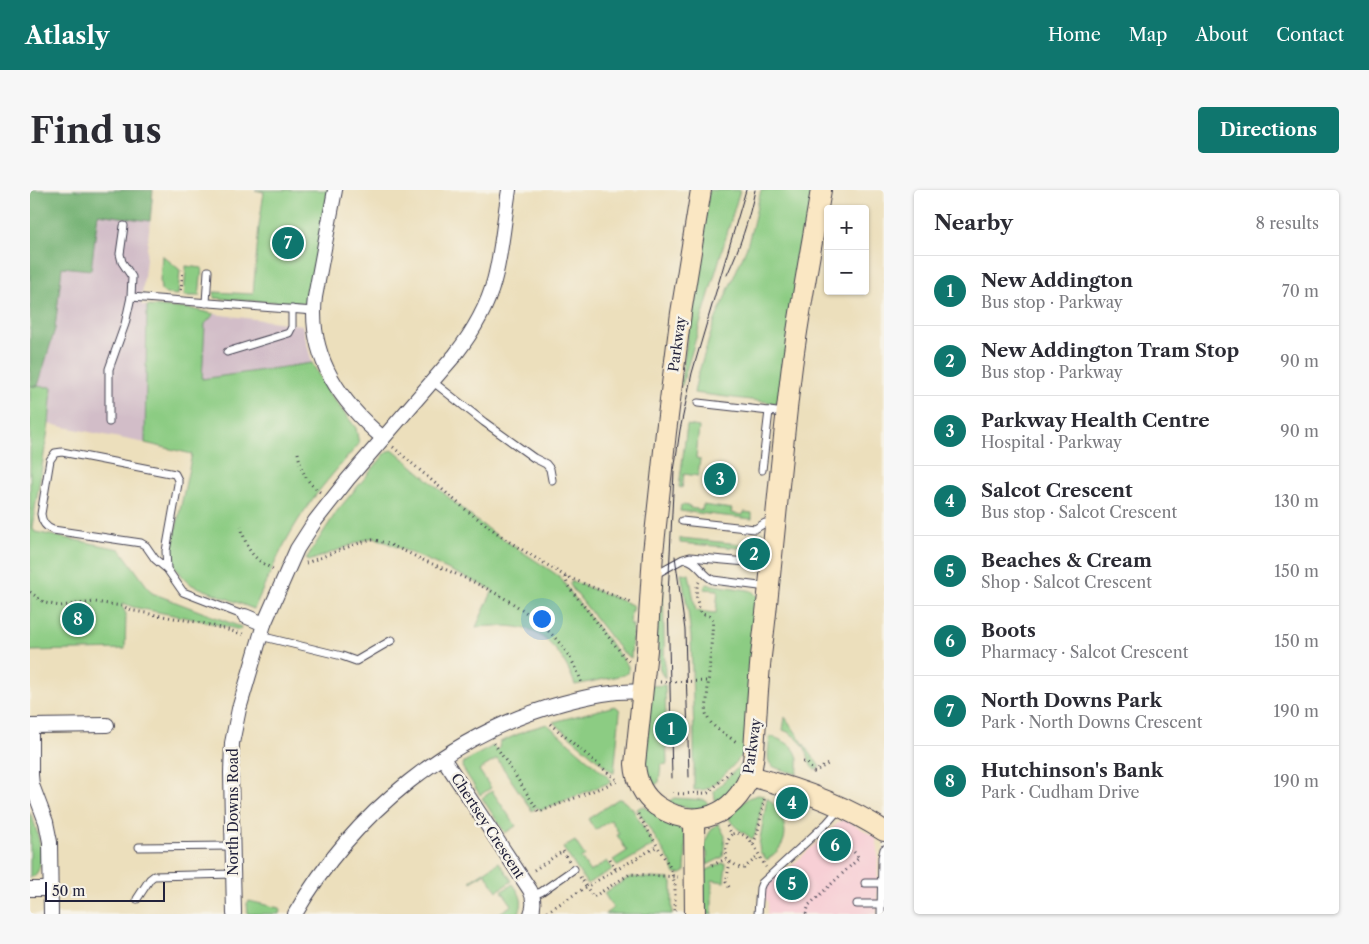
<!DOCTYPE html>
<meta charset="utf-8">
<style>
body{margin:0;font-family:"Libre Caslon Text",serif;background:#f7f7f7;color:#2b2b33}
.controls{position:absolute;right:15px;top:15px;display:grid;overflow:hidden;border-radius:5px;box-shadow:0 1px 4px #0004}
.controls button{width:45px;height:45px;display:grid;place-items:center;padding:0;border:0;border-bottom:1px solid #e1e1e2;background:#fff;color:#2b2b33;font:25px sans-serif}
.scale{position:absolute;left:15px;bottom:12px;width:120px;box-sizing:border-box;padding-left:5px;border:2px solid #22223b;border-top:0;font-size:14px;line-height:18px;white-space:nowrap;color:#22223b;-webkit-text-stroke:4px #f7f3e8;paint-order:stroke}
.you{position:absolute;left:511px;top:428px;width:18px;height:18px;margin:-12px;border:4px solid #fff;border-radius:50%;background:#1a73e8;box-shadow:0 0 0 8px #1a73e833}
.badge{display:grid;place-items:center;width:32px;height:32px;border-radius:50%;background:#0f766e;color:#fff;font-size:16px;font-weight:700}
.pin{position:absolute;translate:-50% -50%;border:2px solid #fff;box-shadow:0 1px 5px #0006}
.list{margin:0;padding:0;list-style:none}
h2{display:flex;justify-content:space-between;align-items:center;height:65px;margin:0;padding:0 20px;font-size:21px}
h2 small{font-size:16px;font-weight:400;color:#7c7c81}
.list li{display:grid;grid-template-columns:32px 1fr auto;gap:15px;align-items:center;box-sizing:border-box;height:70px;padding:0 20px;border-top:1px solid #e1e1e2}
.list b{display:block;font-size:19px;white-space:nowrap}
.list p{margin:0;font-size:16px;white-space:nowrap;color:#7c7c81}
.list em{font-size:16px;font-style:normal;color:#7c7c81}
.map{position:relative;flex:none;width:854px;height:724px;overflow:hidden;border-radius:5px}
header{display:flex;align-items:center;gap:30px;box-sizing:border-box;height:70px;padding:0 25px;background:#0f766e;color:#fff}
header strong{font-size:24px}
nav{display:flex;gap:28px;margin-inline-start:auto;font-size:18px}
.intro{display:flex;align-items:center;justify-content:space-between;box-sizing:border-box;height:120px;padding:0 30px}
h1{margin:0;font-size:35px}
.button{padding:12px 22px;border-radius:5px;background:#0f766e;color:#fff;font-size:18px;font-weight:700}
main{display:flex;gap:30px;padding:0 30px}
aside{flex:1;background:#fff;border-radius:5px;box-shadow:0 1px 4px #0004}
.map>svg:first-child{display:block}
.built{fill:#f7cfd5}
.industrial{fill:#d2bdc8}
.green{fill:#8ccc83;stroke:#57775f}
.forest{fill:#71b071;stroke:#4a6956}
.lines{fill:none;stroke-linecap:round;stroke-linejoin:round}
.lane-casing{stroke:#403e4e;stroke-width:9}
.street-casing{stroke:#403e4e;stroke-width:16}
.secondary-casing{stroke:#403e4e;stroke-width:22}
.path{stroke:#403e4e;stroke-width:3;stroke-dasharray:1 4;stroke-linecap:butt}
.lane{stroke:#fff;stroke-width:7}
.street{stroke:#fff;stroke-width:14}
.secondary{stroke:#fae7c3;stroke-width:20}
.tram{stroke:#22223b;stroke-width:1}
.labels{text-anchor:middle;stroke-width:5;stroke-linejoin:round;paint-order:stroke}
.street-label{font-size:14px;fill:#22223b;stroke:#f7f3e8}
</style>
<header>
<strong>Atlasly</strong>
<nav><a>Home</a><a>Map</a><a>About</a><a>Contact</a></nav>
</header>
<div class="intro"><h1>Find us</h1><a class="button">Directions</a></div>
<main>
<div class="map">
<svg width="854" height="724" viewBox="0 0 854 724">
<rect width="100%" height="100%" fill="#f7f3e8"/>
<filter id="ink" filterUnits="userSpaceOnUse"><feTurbulence type="fractalNoise" baseFrequency=".02" numOctaves="2"/><feDisplacementMap in="SourceGraphic" scale="10" xChannelSelector="R" yChannelSelector="G"/><feConvolveMatrix kernelMatrix="1 2 1 2 8 2 1 2 1" color-interpolation-filters="sRGB"/></filter>
<filter id="wash" filterUnits="userSpaceOnUse"><feTurbulence type="fractalNoise" baseFrequency=".0096" numOctaves="4" result="noise"/><feDisplacementMap in="SourceGraphic" scale="20" xChannelSelector="R" yChannelSelector="G"/><feGaussianBlur stdDeviation="1.12" result="paint"/><feColorMatrix in="noise" values="0 0 0 0 0 0 0 0 0 0 0 0 0 0 0 0 0 1.4 0 .05"/><feComposite in="paint" operator="in"/></filter>
<g filter="url(#wash)">
<rect width="100%" height="100%" fill="#ecdfbc"/>
<polygon class="built" points="815,629 845,647 846,649 848,659 847,724 737,724 738,712 733,706 735,697 739,691 751,680 754,683 811,630"/>
<g class="industrial">
<polygon points="68,24 120,31 111,115 117,116 115,253 19,234 21,197 8,196 25,139 32,77 61,80"/>
<polygon points="184,124 272,135 282,173 172,189 175,134"/>
</g>
<g class="green">
<polygon points="225,0 299,0 279,108 275,113 222,111 184,108 184,102 223,104 229,36 234,2"/>
<polygon points="679,0 710,0 652,195 650,197"/>
<polygon points="731,0 783,0 749,211 745,213 664,203 667,188 684,133 717,56 722,38"/>
<polygon points="132,65 150,80 148,105 136,104 131,100 130,91"/>
<polygon points="156,76 172,78 169,106 154,106"/>
<path d="M 117,116 L 162,119 L 184,124 L 175,134 L 172,189 L 282,173 L 299,203 L 326,238 L 329,254 C 308,278 286,302 269,329 C 251,357 238,388 224,419 L 162,395 L 153,387 L 144,375 L 142,358 L 162,264 L 115,253 Z"/>
<polygon points="0,196 22,197 19,234 2,337 5,342 90,359 122,403 211,437 210,440 173,431 103,417 93,413 92,416 96,424 95,459 0,461"/>
<polygon points="657,235 669,237 666,268 670,269 668,286 654,284 652,298 649,297"/>
<path d="M 360,260 L 365,261 L 438,324 L 459,340 L 520,380 L 530,387 L 541,403 L 598,476 L 598,482 L 594,485 L 545,495 C 537,471 518,443 492,438 C 478,435 461,436 446,437 L 463,400 L 404,373 L 346,348 L 340,348 L 279,371 L 276,369 L 307,321 L 355,264 Z"/>
<polygon points="651,315 660,316 660,318 672,320 673,315 702,319 701,323 713,325 714,322 722,323 722,329 650,321"/>
<polygon points="732,342 733,342 731,360 650,353 650,348 729,356"/>
<path d="M 651,383 L 659,384 L 666,421 L 686,423 L 688,400 L 674,399 L 676,394 L 718,400 L 722,401 L 728,407 L 715,561 C 710,569 685,596 676,599 C 672,600 668,600 664,600 L 664,547 L 661,447 L 658,421 Z"/>
<polygon points="542,391 600,414 603,416 603,420 601,420 600,435 603,435 601,468 592,462 542,398 540,394"/>
<path d="M 633,392 L 635,488 C 627,480 630,471 630,461 L 629,459 L 624,457 L 630,397 Z"/>
<polygon points="635,495 637,574 631,575 629,592 622,597 618,589 614,577 620,496"/>
<polygon points="585,516 589,519 590,522 584,583 583,583 523,532"/>
<path d="M 755,527 L 790,577 L 785,580 C 780,576 780,573 778,566 C 775,554 764,544 753,540 Z"/>
<polygon points="517,534 578,587 581,590 581,592 511,620 507,617 502,621 467,569 449,580 461,598 450,605 432,577 434,572 463,556 467,560 469,558 470,552 500,539"/>
<path d="M 740,546 C 761,553 772,560 767,584 C 736,575 736,579 740,546 Z"/>
<polygon points="713,573 709,590 688,613 685,609 684,601"/>
<polygon points="462,601 486,636 475,643 452,608"/>
<path d="M 728,605 L 734,606 L 725,645 L 722,649 C 711,640 706,640 698,627 L 718,608 Z"/>
<path d="M 644,608 L 675,610 L 680,617 C 662,621 654,618 638,612 Z"/>
<path d="M 737,608 C 750,618 761,641 751,656 C 748,662 741,666 737,670 L 730,662 L 729,655 Z"/>
<polygon points="588,609 591,609 602,618 624,655 588,676 583,670 597,661 587,645 589,644 581,630 565,640 558,629"/>
<path d="M 612,616 C 622,621 648,632 653,642 C 658,653 655,670 655,682 L 651,684 L 645,684 L 640,671 L 607,619 Z"/>
<path d="M 0,623 C 7,636 20,682 0,688 Z"/>
<path d="M 688,633 L 695,646 L 693,667 L 677,675 L 677,662 L 674,661 C 675,649 679,641 688,633 Z"/>
<polygon points="545,651 555,666 551,668 560,682 577,671 583,679 557,694 533,658"/>
<polygon points="469,672 482,691 467,701 455,683 441,692 440,691"/>
<polygon points="692,673 696,674 694,692 682,690 682,724 674,724 673,682"/>
<polygon points="600,687 639,689 642,693 642,724 575,724 583,718 574,703"/>
<path d="M 483,694 C 490,704 495,712 488,724 L 468,724 L 482,715 L 472,701 Z"/>
<polygon points="219,711 249,718 250,721 249,724 218,724 217,713"/>
</g>
<polygon class="forest" points="0,0 123,0 120,31 68,24 61,80 32,77 25,139 8,196 0,196"/>
</g>
<g filter="url(#ink)">
<g class="lines">
<g class="lane-casing">
<g id="lane">
<polyline points="94,36 90,64 92,72 102,87 101,107"/>
<polyline points="176,113 178,81"/>
<polyline points="197,162 259,143 262,137 262,119"/>
<polyline points="402,191 454,232 504,268 516,274 520,279 522,290"/>
<polyline points="668,213 739,221"/>
<polyline points="79,232 79,179 95,134 101,107 284,121"/>
<polyline points="732,280 739,221 754,223"/>
<polyline points="652,331 725,339 735,333 743,334"/>
<path d="M 656,369 C 668,371 672,385 683,390 L 737,397"/>
<path d="M 137,379 L 136,361 L 148,294 L 148,290 L 145,284 L 32,262 L 25,263 L 20,270 L 11,324 C 12,332 15,337 23,340 L 111,353 L 116,356 L 125,369 L 137,379 L 153,402 L 215,426"/>
<polyline points="624,385 653,369 660,367 739,374"/>
<polyline points="230,446 312,466 326,471 362,450"/>
<polyline points="109,657 202,656"/>
<polyline points="835,693 851,693"/>
<polyline points="503,705 511,702 544,679"/>
<polyline points="107,709 120,689 124,686 203,684"/>
<polyline points="827,714 851,714"/>
<polyline points="728,724 730,698 732,693 797,633 804,625 808,617"/>
<polyline points="851,724 852,667 854,659"/>
</g>
</g>
<g class="street-casing">
<g id="street">
<path d="M 305,0 L 285,107 C 278,165 310,212 353,248"/>
<polyline points="215,426 234,434"/>
<polyline points="0,536 77,535"/>
<polyline points="1,536 1,585 2,595 16,632 20,652 21,724"/>
<path d="M 413,568 L 500,700 C 504,708 505,715 501,724"/>
<polyline points="0,699 21,699"/>
<path d="M 204,724 L 201,583 L 202,553 L 209,519 L 234,434 L 259,377 L 267,359 L 285,331 L 318,289 L 425,165 C 442,143 457,118 464,91 C 472,62 474,29 479,0"/>
<path d="M 265,724 C 323,623 421,543 533,513 C 559,506 585,500 612,502"/>
</g>
</g>
<g class="secondary-casing">
<g id="secondary">
<path d="M 671,0 L 651,123 L 636,242 L 623,363 L 617,460 L 605,574 C 606,590 613,606 627,616 C 661,639 697,629 716,594 C 724,579 724,561 725,545 C 727,519 728,493 731,466 C 743,370 750,272 762,176 C 770,117 781,59 791,0"/>
<path d="M 720,586 C 767,598 814,614 854,641"/>
<polyline points="664,629 665,724"/>
</g>
</g>
<g class="path">
<polyline points="151,100 153,80"/>
<polyline points="363,257 435,319 478,351 535,386 602,413"/>
<path d="M 268,263 C 271,280 276,292 290,302"/>
<path d="M 211,336 C 216,358 222,369 243,379"/>
<path d="M 276,373 C 288,369 335,349 344,350 C 358,352 380,364 393,370 C 453,395 531,427 552,494"/>
<polyline points="535,387 538,396 596,469 599,471"/>
<path d="M 669,392 C 664,400 667,416 672,424 L 679,426 L 683,430 L 676,523 C 679,537 697,545 708,553"/>
<polyline points="0,402 15,413 30,416 65,412 92,416 104,421 172,433 216,445"/>
<polyline points="630,492 679,491"/>
<polyline points="464,553 509,622 588,591 519,533"/>
<polyline points="773,572 777,573 784,582 798,574"/>
<polyline points="643,604 678,603 702,580"/>
<polyline points="608,624 640,677 645,694 645,724"/>
<path d="M 697,636 L 702,644 C 721,639 728,666 736,677"/>
<polyline points="722,653 725,649 727,645 735,606"/>
<polyline points="580,669 586,680"/>
<polyline points="696,669 710,678 714,678 729,666"/>
<polyline points="682,675 696,669 697,652 702,644"/>
<polyline points="504,680 533,661 539,671"/>
<polyline points="550,687 563,707 600,684 648,687"/>
<polyline points="699,697 696,692 700,672"/>
<polyline points="517,722 556,697 628,656"/>
<polyline points="776,724 779,715 829,668 824,662"/>
</g>
<use href="#lane" class="lane"/>
<use href="#street" class="street"/>
<use href="#secondary" class="secondary"/>
<g class="tram">
<path d="M 697,85 C 710,57 719,30 725,0"/>
<polyline points="645,366 655,440 659,587"/>
<polyline points="642,588 638,406 644,281 650,240 662,183 716,0"/>
</g>
</g>
</g>
<g class="labels">
<g class="street-label">
<text transform="translate(647 154) rotate(-82)" y="5">Parkway</text>
<text transform="translate(722 556) rotate(-82)" y="5">Parkway</text>
<text transform="translate(203 622) rotate(-90)" y="5">North Downs Road</text>
<text transform="translate(458 636) rotate(57)" y="5">Chertsey Crescent</text>
</g>
</g>
</svg>
<div class="controls">
<button>+</button>
<button>−</button>
</div>
<div class="scale">50 m</div>
<div class="you"></div>
<div class="pin badge" style="left:641px;top:539px">1</div>
<div class="pin badge" style="left:724px;top:364px">2</div>
<div class="pin badge" style="left:690px;top:289px">3</div>
<div class="pin badge" style="left:762px;top:613px">4</div>
<div class="pin badge" style="left:762px;top:694px">5</div>
<div class="pin badge" style="left:805px;top:655px">6</div>
<div class="pin badge" style="left:258px;top:53px">7</div>
<div class="pin badge" style="left:48px;top:429px">8</div>
</div>
<aside>
<h2>Nearby<small>8 results</small></h2>
<ul class="list">
<li><span class="badge">1</span><div><b>New Addington</b><p>Bus stop · Parkway</p></div><em>70 m</em></li>
<li><span class="badge">2</span><div><b>New Addington Tram Stop</b><p>Bus stop · Parkway</p></div><em>90 m</em></li>
<li><span class="badge">3</span><div><b>Parkway Health Centre</b><p>Hospital · Parkway</p></div><em>90 m</em></li>
<li><span class="badge">4</span><div><b>Salcot Crescent</b><p>Bus stop · Salcot Crescent</p></div><em>130 m</em></li>
<li><span class="badge">5</span><div><b>Beaches &amp; Cream</b><p>Shop · Salcot Crescent</p></div><em>150 m</em></li>
<li><span class="badge">6</span><div><b>Boots</b><p>Pharmacy · Salcot Crescent</p></div><em>150 m</em></li>
<li><span class="badge">7</span><div><b>North Downs Park</b><p>Park · North Downs Crescent</p></div><em>190 m</em></li>
<li><span class="badge">8</span><div><b>Hutchinson's Bank</b><p>Park · Cudham Drive</p></div><em>190 m</em></li>
</ul>
</aside>
</main>
